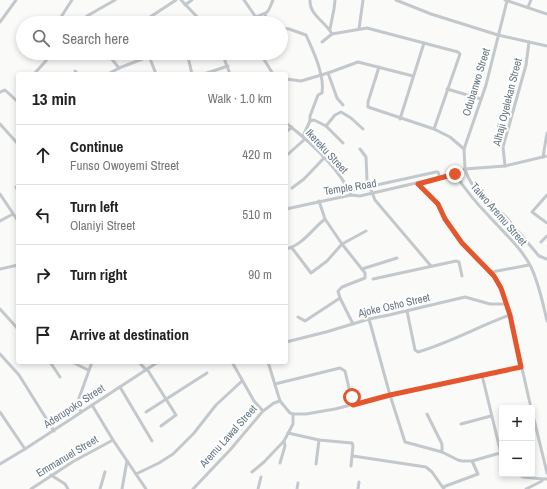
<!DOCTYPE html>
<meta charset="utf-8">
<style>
body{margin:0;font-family:"Archivo Narrow",sans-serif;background:#f6f6f6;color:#222}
.controls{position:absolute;right:12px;bottom:12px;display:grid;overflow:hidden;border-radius:4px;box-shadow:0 2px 6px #0003}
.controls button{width:36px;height:36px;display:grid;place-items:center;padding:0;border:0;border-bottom:1px solid #e0e0e0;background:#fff;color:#222;font:20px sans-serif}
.stop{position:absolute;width:12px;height:12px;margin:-9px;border:3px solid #e4572e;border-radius:50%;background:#fff}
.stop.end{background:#e4572e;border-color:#fff;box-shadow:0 1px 4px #0008}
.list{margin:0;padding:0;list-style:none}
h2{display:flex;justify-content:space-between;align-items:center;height:52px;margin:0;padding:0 16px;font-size:17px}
h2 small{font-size:13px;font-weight:400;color:#767676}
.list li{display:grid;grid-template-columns:26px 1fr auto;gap:12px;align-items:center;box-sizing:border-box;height:60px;padding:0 16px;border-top:1px solid #e0e0e0}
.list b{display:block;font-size:15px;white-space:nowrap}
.list p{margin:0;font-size:13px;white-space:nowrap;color:#767676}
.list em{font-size:13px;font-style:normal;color:#767676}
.icon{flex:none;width:22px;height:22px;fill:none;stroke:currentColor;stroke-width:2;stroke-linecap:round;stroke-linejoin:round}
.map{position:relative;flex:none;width:547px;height:489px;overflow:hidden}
.search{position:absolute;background:#fff;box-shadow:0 2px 6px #0003;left:16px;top:16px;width:272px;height:44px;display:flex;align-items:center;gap:10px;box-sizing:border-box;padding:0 14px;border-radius:22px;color:#767676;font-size:15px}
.panel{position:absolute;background:#fff;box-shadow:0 2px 6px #0003;left:16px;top:72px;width:272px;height:292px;border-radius:4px}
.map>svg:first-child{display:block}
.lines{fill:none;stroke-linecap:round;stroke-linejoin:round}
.minor{stroke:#c3c8cc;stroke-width:3}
.route{stroke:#e4572e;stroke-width:5}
.labels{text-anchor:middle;stroke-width:4;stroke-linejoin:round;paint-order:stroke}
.street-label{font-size:11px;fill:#657683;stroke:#fff}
</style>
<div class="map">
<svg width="547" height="489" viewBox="0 0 547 489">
<rect width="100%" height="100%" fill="#fafaf8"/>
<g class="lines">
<g class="minor">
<polyline points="181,0 203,23"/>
<polyline points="244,0 255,16"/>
<path d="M 310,0 C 309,15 326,22 332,34"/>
<polyline points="396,0 431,14 498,35 547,46"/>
<polyline points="505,0 547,14"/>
<polyline points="507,1 486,85 464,149 465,169 468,177 472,184 506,217 539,256 547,259"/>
<polyline points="185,5 192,0"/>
<polyline points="528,7 531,0"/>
<polyline points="265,14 268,23"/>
<polyline points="149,18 153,23"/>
<polyline points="0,22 16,0"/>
<polyline points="66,23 61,17 72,0"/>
<polyline points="81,23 87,16 115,0"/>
<polyline points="141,23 176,0"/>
<path d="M 238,23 C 244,20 264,15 267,12 C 270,9 271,4 273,0"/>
<path d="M 281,28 L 289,29 L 306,35 C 313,51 325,75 322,93 L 318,95 L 310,116 L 310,121"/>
<polyline points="330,29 334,9 335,0"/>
<polyline points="359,29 363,0"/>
<polyline points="322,42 332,34 367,28 458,52 460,54 434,129"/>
<polyline points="107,53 119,68"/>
<polyline points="187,53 192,74"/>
<polyline points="222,53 230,74"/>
<polyline points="260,53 273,74"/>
<polyline points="149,56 156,74"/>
<polyline points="379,67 368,102 368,107 434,129 450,137 464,149"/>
<polyline points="75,71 78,74"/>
<polyline points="328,73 337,98 343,105"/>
<polyline points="34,74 53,53"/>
<polyline points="108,74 119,68 158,53"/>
<polyline points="204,74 228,66"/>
<polyline points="286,79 301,81 328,73 358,62 413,76"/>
<polyline points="447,89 481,99"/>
<polyline points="0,92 5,90 18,102"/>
<polyline points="400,119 424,43"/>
<path d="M 286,123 C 309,141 339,168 351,195"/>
<polyline points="0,124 18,144"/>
<polyline points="326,126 335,115 341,112 351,118 363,129"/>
<polyline points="286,132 292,127"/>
<polyline points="303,136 310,121 314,120 326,126 343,143"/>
<polyline points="360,149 366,157 367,180 375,200 431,266"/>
<polyline points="286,156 305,139"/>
<polyline points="543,157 547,133"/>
<polyline points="505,166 503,147 526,65 529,42"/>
<path d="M 455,174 C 465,189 476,203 488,215 C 503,232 521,247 531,267 C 539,284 543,303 547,321"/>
<polyline points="418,184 437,204 445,219 462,243 492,272 498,282 510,315 531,408"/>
<polyline points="16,187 18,191"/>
<polyline points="292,188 304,179 324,158"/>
<polyline points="349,191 436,172 438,172 440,178"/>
<polyline points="0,194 18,221"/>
<polyline points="547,195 532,212 547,223"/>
<polyline points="319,201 325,219 342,244 365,273 365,278 342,287 338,291 340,298 353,324"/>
<polyline points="286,209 351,195 360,196 455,174 465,169 505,166 547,156"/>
<polyline points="0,221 13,214"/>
<polyline points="541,242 547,236"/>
<polyline points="292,248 311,273 327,261 342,244 366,231"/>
<path d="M 286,249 C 303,245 312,229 325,219"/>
<polyline points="0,269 18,265"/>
<polyline points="362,269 397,258"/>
<polyline points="492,272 529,265"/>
<polyline points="373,279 456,261 459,262 462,276"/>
<polyline points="0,309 18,329"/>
<path d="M 407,311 L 415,350 L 418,352 C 450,343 479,326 510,315"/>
<polyline points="298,317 305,321 340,298"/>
<polyline points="369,319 390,395 405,442 442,452 458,460 462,461 472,461 500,453"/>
<polyline points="286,342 326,332 369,319 389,315 465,297 490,304 506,304"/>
<polyline points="0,354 19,375 54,431"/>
<polyline points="50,362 60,377"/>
<polyline points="72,362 88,370"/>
<polyline points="139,362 146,370"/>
<polyline points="232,362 254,401 263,411"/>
<polyline points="268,362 280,401 290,413 293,414 306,414 335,409 390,395 521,367"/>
<polyline points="147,369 176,415 161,426"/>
<polyline points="482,375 502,458"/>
<polyline points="275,384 340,368 345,371 353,405"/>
<polyline points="120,387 152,441"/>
<polyline points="92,405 113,440 146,489"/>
<polyline points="532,411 547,473"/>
<polyline points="0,412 25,449"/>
<polyline points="81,412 78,405 78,401 92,362"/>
<polyline points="146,412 207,373"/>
<polyline points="427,414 442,444 442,452"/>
<polyline points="461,424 491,416"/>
<polyline points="288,433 319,440 352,443 353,446 351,466"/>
<polyline points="353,456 426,467 432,472 444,489"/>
<polyline points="280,463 285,446 284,441 293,424 293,414"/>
<polyline points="0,464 25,449 158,362"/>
<polyline points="316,464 319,440"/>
<polyline points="252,472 264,462 284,441"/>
<polyline points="136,474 159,463 173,454 194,433 216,405 242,381"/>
<polyline points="516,474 524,477 542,479"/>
<polyline points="51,475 65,484 68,489"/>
<polyline points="443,487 478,474 472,461"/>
<polyline points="31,489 74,461 113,440"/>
<polyline points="100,489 105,472"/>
<polyline points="122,489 127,461"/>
<polyline points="193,489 230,450 263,411 274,403 280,401"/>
<polyline points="258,489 261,477"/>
<polyline points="297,489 298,483"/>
<polyline points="358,489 359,482"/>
<polyline points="526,489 542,481 542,479 547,479"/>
</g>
</g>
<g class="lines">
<polyline class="route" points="352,397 353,405 390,395 521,367 510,315 501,288 494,276 462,243 445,219 438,204 418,184 455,174"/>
</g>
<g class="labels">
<g class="street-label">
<text transform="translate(476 82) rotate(-73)" y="4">Odubanwo Street</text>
<text transform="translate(507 102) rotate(-76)" y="4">Alhaji Oyelekan Street</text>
<text transform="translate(327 151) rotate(47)" y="4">Ikereku Street</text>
<text transform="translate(350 187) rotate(-9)" y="4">Temple Road</text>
<text transform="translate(499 214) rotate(49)" y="4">Taiwo Aremu Street</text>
<text transform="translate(394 305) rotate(-13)" y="4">Ajoke Osho Street</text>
<text transform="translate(74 406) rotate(-33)" y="4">Aderupoko Street</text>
<text transform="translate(228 436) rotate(-48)" y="4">Aremu Lawal Street</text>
<text transform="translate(67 456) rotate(-31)" y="4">Emmanuel Street</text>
</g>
</g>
</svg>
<div class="controls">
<button>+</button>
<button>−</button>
</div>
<div class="stop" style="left:352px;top:397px"></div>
<div class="stop end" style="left:455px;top:174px"></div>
<div class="search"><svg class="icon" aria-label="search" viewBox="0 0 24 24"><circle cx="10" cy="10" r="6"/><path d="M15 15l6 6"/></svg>Search here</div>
<section class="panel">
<h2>13 min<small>Walk · 1.0 km</small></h2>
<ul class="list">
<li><svg class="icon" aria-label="ahead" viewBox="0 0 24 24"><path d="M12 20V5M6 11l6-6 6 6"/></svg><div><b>Continue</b><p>Funso Owoyemi Street</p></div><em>420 m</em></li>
<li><svg class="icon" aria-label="left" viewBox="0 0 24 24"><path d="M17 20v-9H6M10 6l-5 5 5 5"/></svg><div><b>Turn left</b><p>Olaniyi Street</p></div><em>510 m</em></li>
<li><svg class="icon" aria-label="right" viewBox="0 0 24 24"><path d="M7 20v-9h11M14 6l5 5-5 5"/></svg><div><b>Turn right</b></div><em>90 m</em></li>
<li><svg class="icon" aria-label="arrive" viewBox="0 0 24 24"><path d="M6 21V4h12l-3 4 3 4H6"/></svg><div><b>Arrive at destination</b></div></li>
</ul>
</section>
</div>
